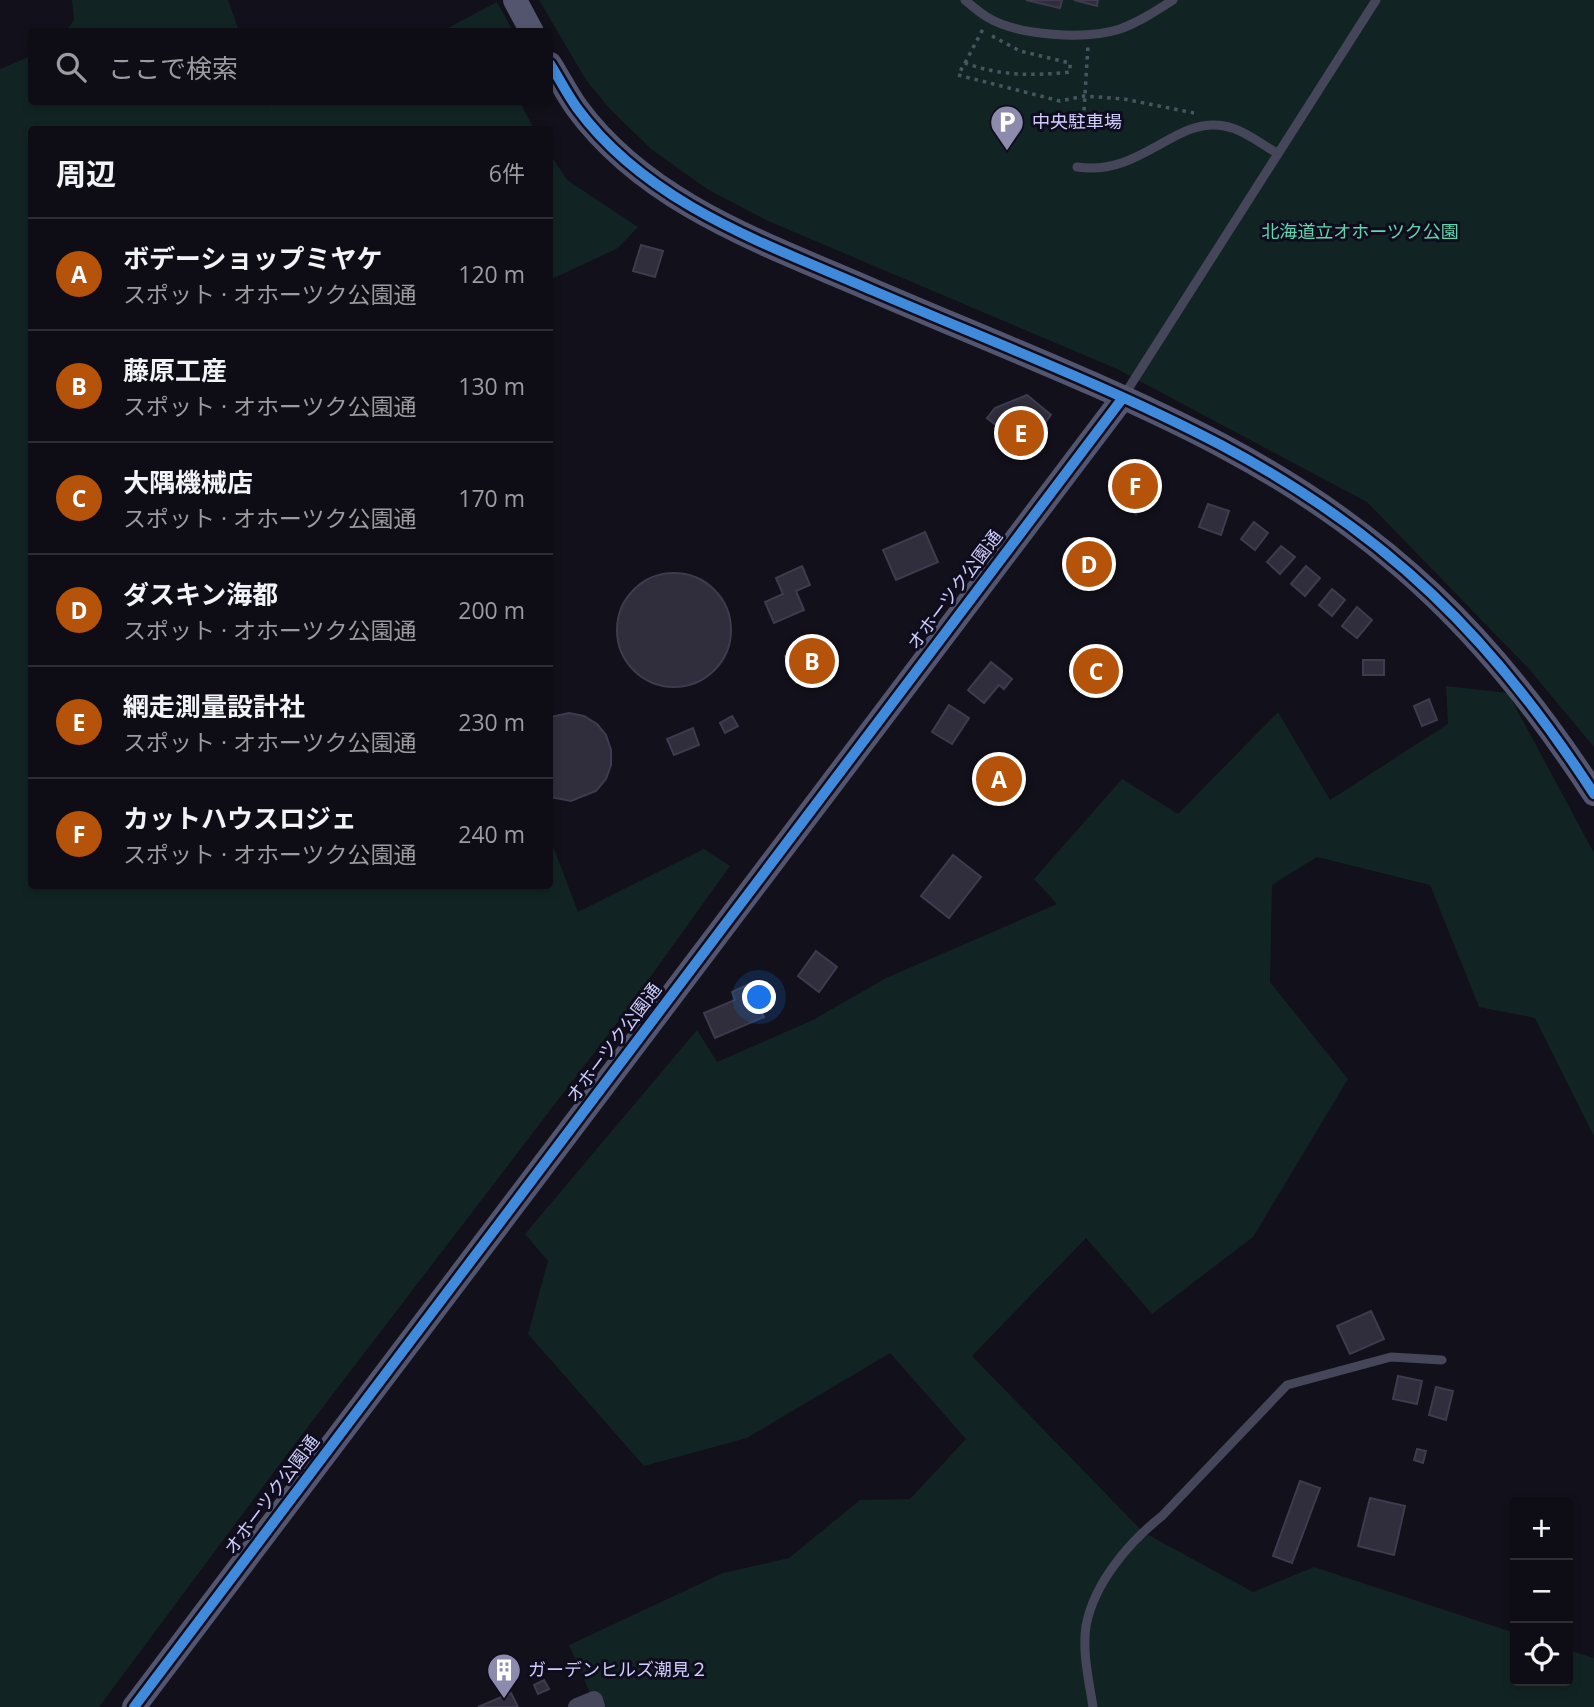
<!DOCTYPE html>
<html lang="ja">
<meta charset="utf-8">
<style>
body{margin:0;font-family:"Open Sans","Noto Sans JP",sans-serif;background:#1c1a22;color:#f1f3f6}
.controls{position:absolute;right:21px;bottom:21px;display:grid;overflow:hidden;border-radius:7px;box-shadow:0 4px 10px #0003}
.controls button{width:63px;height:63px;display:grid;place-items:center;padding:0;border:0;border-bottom:2px solid #2e2c34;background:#0e0c14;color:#f1f3f6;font:35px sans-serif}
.you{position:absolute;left:760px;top:998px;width:24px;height:24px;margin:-18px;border:5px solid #fff;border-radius:50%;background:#1a73e8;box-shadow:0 0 0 10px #1a73e833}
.badge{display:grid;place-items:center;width:46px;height:46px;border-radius:50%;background:#b45309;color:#fff;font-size:23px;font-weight:700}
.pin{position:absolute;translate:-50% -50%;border:4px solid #fff;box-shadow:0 2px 7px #0006}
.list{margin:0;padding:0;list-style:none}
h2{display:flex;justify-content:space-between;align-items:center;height:91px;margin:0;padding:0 28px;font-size:30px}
h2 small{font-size:23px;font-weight:400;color:#9b9ba0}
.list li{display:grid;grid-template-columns:46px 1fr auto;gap:21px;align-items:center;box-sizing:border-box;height:112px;padding:0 28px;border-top:2px solid #2e2c34}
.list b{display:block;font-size:26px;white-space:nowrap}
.list p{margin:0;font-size:23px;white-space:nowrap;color:#9b9ba0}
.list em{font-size:23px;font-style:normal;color:#9b9ba0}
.icon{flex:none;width:38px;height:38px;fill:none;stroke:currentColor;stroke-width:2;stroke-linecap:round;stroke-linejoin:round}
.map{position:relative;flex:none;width:1594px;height:1707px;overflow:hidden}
.search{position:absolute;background:#0e0c14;box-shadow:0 4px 10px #0003;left:28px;top:28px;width:525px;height:77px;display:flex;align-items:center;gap:18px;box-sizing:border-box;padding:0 24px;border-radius:7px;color:#9b9ba0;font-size:26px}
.panel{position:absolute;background:#0e0c14;box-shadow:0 4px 10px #0003;left:28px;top:126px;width:525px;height:763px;border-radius:7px}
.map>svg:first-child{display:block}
.green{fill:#112423}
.building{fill:#302e3c;stroke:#3d3b4d;stroke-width:2}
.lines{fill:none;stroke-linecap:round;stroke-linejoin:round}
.path{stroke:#485660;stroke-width:3.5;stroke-dasharray:3.5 5;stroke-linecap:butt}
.lane{stroke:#46465a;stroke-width:9}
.street{stroke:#46465a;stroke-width:18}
.secondary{stroke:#53546d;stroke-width:24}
.cycleway-casing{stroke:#0f0d1d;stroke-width:15}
.cycleway{stroke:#408adc;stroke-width:10}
.labels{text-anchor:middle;stroke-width:6;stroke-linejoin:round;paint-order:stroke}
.poi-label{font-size:18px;fill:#cfcdfc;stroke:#0f0d1d;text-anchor:start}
.park-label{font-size:18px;fill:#5fd6b0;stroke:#0f0d1d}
.street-label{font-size:18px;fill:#cfcdfc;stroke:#0f0d1d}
</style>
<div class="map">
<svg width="1594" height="1707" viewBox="0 0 1594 1707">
<rect width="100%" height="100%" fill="#12101a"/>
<g class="green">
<polygon points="72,0 228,0 239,31 66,31 74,20"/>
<polygon points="539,0 1594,0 1594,747 1529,669 1367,502 1117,369 768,221 707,189 651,149 609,108 586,80"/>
<polygon points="497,2 513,31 442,31"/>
<polygon points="31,56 32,102 264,102 266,106 278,102 520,102 534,129 32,130 32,886 550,886 550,838 578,912 704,849 730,866 623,1015 297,1441 99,1707 0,1707 0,69"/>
<polygon points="550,154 567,180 638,227 618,248 550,280"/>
<polygon points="1446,686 1508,693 1594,853 1594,1136 1535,1018 1479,1007 1430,885 1317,857 1272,885 1270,982 1348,1079 1253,1237 1152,1314 1086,1238 972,1356 1143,1532 1253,1592 1314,1567 1515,1633 1515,1681 1568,1681 1568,1650 1594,1658 1594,1707 596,1707 569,1645 723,1573 789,1558 860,1500 910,1499 966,1439 890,1353 747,1438 644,1466 528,1334 548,1261 525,1234 697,1030 717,1062 813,1020 886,978 1057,904 1034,879 1122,779 1178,814 1278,712 1330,800 1448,724"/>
</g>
<g class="building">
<polygon points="1026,0 1062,0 1060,8"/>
<polygon points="1074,0 1098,0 1097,6"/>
<polygon points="641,245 663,251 655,277 633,271"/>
<polygon points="1027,395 1051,415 1025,448 987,418 995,408"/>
<polygon points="1139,473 1149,495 1136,514 1115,500 1130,477"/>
<polygon points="1208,504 1229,511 1221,535 1199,527"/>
<polygon points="1254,522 1268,533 1255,550 1241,539"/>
<polygon points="925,532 938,562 896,580 883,550"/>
<polygon points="1094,543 1114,559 1089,590 1064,569 1078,552 1083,556"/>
<polygon points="1281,546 1295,557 1280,574 1267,562"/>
<polygon points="802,566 810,585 796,591 804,610 774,623 765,602 783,594 776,578"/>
<polygon points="1306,566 1320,578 1305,596 1291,584"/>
<circle cx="674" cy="630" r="57"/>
<polygon points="1332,589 1345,600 1332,616 1319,605"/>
<polygon points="1357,607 1372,620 1357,638 1342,626"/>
<polygon points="828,640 838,666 796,683 785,656"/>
<polygon points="1089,655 1114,675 1104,687 1079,668"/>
<rect x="1363" y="660" width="21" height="15"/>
<polygon points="991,662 1012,679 1004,689 999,685 984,703 968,690"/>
<polygon points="1429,699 1437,720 1422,726 1414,706"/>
<polygon points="949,705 969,718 952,744 932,732"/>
<polygon points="569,713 584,716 597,724 606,735 611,750 611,765 606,779 596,791 571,801 550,797 550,717"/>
<polygon points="732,716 738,726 725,733 720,723"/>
<polygon points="693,728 699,745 674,755 667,739"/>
<polygon points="1000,760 1017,774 998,798 981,784"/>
<polygon points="953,855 981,877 949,918 921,896"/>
<polygon points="816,951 837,967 819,992 798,976"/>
<polygon points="749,984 764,1017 715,1038 704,1013 735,1000 732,992"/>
<polygon points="1371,1311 1384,1339 1350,1354 1337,1326"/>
<polygon points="1398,1376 1422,1381 1417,1404 1393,1399"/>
<polygon points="1436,1387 1453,1391 1446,1420 1429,1415"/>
<polygon points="1417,1449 1426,1451 1423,1463 1414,1460"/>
<polygon points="1300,1481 1320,1488 1292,1563 1273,1556"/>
<polygon points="1370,1498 1405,1506 1394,1555 1358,1546"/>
<polygon points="544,1680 549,1689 538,1694 534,1685"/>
<polygon points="511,1693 518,1707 478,1707"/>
</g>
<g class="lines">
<g class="path">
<path d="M 992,36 L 1020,51 L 1070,63 L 1070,72 C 1033,76 1000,76 965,63 L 958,75 L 1060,101 L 1084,96 L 1124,99 L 1194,113"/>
<polyline points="965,63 983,29"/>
<polyline points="1071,121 1084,111 1088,45"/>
</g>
<g class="lane">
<path d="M 965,0 C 972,6 979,12 987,17 C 1018,36 1086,40 1120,29 C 1139,22 1156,11 1173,0"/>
<path d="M 1077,167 C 1141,177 1175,116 1224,126 C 1243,129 1261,144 1277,153"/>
<polyline points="1123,397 1376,0"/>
<path d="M 1093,1707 C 1089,1681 1082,1652 1086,1626 C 1094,1583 1129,1542 1162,1516 L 1287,1385 L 1391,1357 L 1442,1360"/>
</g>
<polyline class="street" points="577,1707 594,1700 596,1707"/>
<g class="secondary">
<polyline points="515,0 532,32"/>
<path d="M 550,64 C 559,78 567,94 577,108 C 648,205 769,245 874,291 C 990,341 1110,387 1221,445 C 1387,533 1493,638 1594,794"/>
<polyline points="134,1707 1122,399"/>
</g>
<g class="cycleway-casing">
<g id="cycleway">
<path d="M 550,64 C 559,78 567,94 577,108 C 648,205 769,245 874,291 C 990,341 1110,387 1221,445 C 1387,533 1493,638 1594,794"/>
<polyline points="134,1707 1122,399"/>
</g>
</g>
<use href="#cycleway" class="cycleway"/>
</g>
<defs>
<g id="parking-pin" transform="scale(1.75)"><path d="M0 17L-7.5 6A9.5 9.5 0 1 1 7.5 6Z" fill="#8d8bad" stroke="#0f0d1d"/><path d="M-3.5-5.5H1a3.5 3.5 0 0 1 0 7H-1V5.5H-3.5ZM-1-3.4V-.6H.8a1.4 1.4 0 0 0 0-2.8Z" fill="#fff"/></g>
<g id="building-pin" transform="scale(1.75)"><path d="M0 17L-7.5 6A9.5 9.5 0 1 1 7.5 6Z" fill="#8d8bad" stroke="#0f0d1d"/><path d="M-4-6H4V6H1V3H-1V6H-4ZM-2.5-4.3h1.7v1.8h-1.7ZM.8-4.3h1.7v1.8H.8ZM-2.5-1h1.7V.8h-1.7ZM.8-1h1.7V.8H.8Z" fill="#fff"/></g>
</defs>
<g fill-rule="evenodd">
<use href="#parking-pin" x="1007" y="122"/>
<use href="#building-pin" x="504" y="1670"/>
</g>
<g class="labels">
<g class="poi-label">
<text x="1032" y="128">中央駐車場</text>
<text x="528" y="1676">ガーデンヒルズ潮見２</text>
</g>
<g class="park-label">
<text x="1360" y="238">北海道立オホーツク公園</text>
</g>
<g class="street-label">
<text transform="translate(955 590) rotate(-53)" y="6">オホーツク公園通</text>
<text transform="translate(614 1043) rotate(-53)" y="6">オホーツク公園通</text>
<text transform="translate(272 1495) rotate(-53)" y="6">オホーツク公園通</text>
</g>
</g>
</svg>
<div class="controls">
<button>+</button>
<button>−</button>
<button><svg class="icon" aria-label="locate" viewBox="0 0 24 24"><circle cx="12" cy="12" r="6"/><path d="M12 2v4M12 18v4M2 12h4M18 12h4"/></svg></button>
</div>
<div class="you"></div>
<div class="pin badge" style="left:999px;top:779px">A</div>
<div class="pin badge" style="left:812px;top:661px">B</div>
<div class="pin badge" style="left:1096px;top:671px">C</div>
<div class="pin badge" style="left:1089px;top:564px">D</div>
<div class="pin badge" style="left:1021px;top:433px">E</div>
<div class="pin badge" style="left:1135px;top:486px">F</div>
<div class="search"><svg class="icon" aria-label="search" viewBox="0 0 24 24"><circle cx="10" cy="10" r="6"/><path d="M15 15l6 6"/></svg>ここで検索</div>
<section class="panel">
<h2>周辺<small>6件</small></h2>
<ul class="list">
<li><span class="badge">A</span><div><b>ボデーショップミヤケ</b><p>スポット · オホーツク公園通</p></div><em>120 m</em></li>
<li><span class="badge">B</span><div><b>藤原工産</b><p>スポット · オホーツク公園通</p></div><em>130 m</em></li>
<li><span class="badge">C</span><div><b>大隅機械店</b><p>スポット · オホーツク公園通</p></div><em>170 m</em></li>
<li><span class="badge">D</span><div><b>ダスキン海都</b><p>スポット · オホーツク公園通</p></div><em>200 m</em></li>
<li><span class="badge">E</span><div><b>網走測量設計社</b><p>スポット · オホーツク公園通</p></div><em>230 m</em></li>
<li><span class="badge">F</span><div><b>カットハウスロジェ</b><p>スポット · オホーツク公園通</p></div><em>240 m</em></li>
</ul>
</section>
</div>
